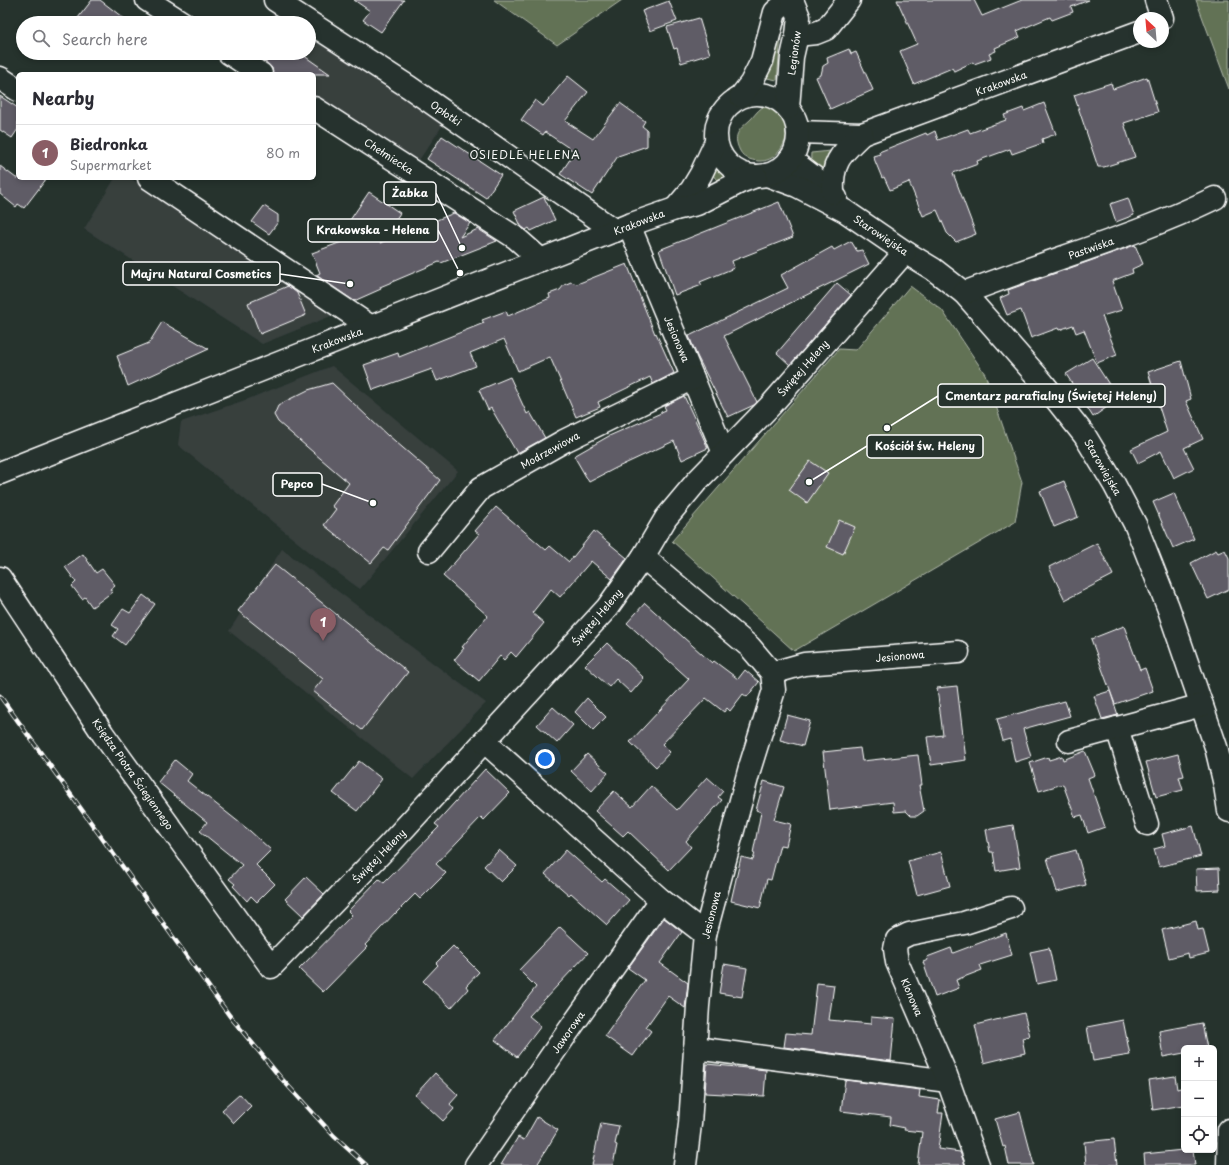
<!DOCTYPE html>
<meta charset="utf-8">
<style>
body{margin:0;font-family:"Playpen Sans",sans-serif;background:#f2f2f3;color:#2b2b33}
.controls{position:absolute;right:12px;bottom:12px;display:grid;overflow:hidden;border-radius:6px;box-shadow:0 2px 6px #0003}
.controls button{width:36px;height:36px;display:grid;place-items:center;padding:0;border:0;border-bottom:1px solid #e1e1e2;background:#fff;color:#2b2b33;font:20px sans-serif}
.compass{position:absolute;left:1133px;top:12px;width:36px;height:36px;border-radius:50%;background:#fff;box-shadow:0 2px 6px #0003;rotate:334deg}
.you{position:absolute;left:545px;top:759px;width:14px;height:14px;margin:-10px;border:3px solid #fff;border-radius:50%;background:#1a73e8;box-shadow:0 0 0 6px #1a73e833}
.badge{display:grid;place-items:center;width:26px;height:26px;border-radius:50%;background:#8a5d65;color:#fff;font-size:13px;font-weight:700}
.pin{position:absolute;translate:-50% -33px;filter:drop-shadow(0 1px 2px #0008)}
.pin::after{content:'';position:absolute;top:21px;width:14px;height:12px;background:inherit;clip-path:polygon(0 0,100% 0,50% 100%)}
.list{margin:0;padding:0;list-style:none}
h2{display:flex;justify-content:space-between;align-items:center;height:52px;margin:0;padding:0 16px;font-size:17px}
h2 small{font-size:13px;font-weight:400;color:#7c7c81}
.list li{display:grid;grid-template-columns:26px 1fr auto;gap:12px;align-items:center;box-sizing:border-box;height:56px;padding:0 16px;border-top:1px solid #e1e1e2}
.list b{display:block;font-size:15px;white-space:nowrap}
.list p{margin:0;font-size:13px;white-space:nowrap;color:#7c7c81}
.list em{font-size:13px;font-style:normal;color:#7c7c81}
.icon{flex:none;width:22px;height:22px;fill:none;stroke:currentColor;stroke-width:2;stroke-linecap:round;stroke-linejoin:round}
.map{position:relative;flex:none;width:1229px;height:1165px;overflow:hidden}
.search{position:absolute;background:#fff;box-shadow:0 2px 6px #0003;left:16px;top:16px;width:300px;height:44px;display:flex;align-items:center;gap:10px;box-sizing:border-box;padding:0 14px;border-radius:22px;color:#7c7c81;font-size:15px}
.panel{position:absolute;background:#fff;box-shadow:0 2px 6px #0003;left:16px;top:72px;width:300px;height:108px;border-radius:6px}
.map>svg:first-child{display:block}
.built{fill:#373f3e}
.green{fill:#627254;stroke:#b0b8aa}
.building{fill:#5f5b66;stroke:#fff}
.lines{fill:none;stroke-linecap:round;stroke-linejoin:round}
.street-casing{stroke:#fff;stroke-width:25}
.secondary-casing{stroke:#fff;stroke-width:25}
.street{stroke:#26332d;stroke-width:22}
.secondary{stroke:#26332d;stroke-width:22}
.rail-casing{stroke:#fff;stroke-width:4.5}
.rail{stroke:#26332d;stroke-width:3;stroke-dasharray:9;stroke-linecap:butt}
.labels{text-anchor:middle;stroke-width:3.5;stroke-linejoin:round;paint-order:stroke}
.street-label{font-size:10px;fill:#fff;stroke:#26332d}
.neighbourhood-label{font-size:11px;letter-spacing:1px;fill:#fff;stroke:#26332d}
.leader{fill:none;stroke:#fff;stroke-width:1.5}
.callout-dot{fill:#fff;stroke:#26332d;stroke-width:1.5}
.callout{fill:#26332d;stroke:#fff;stroke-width:1.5}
.callout-label{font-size:11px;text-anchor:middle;font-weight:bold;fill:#fff}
</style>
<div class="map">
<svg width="1229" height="1165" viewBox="0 0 1229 1165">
<rect width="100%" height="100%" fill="#26332d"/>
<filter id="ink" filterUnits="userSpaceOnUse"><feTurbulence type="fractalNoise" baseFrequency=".025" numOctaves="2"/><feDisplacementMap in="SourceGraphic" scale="8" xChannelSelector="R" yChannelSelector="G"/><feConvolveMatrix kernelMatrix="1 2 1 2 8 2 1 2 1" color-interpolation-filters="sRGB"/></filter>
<g filter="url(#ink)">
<g class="built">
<polygon points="278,6 302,23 266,23"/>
<polygon points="309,28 445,122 417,163 314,99 314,74 275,74 245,55 246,53 309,53"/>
<polygon points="115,178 130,178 304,291 336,314 262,344 84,229"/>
<polygon points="332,366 458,471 360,589 312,554 178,445 181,422 248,399"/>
<polygon points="282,549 486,703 413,779 229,631"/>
</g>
<g class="green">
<polygon points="494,0 622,0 557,45"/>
<polygon points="1196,0 1229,0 1229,89"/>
<polygon points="781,36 777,80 767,78"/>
<path d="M 766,105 C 802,103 789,164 758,161 C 750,160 744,158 740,151 C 731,133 741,129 752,118 C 756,113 760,108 766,105 Z"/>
<path d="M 831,151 L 833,154 L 827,174 C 819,168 809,165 811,153 Z"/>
<polygon points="715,157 723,170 733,179 722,186 711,173"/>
<polygon points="910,286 942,310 985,374 1022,482 1015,522 794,651 672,541 839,349 856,350"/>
</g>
<g class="building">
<polygon points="92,0 100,0 130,23 74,23"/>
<polygon points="354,0 404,0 381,32 363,20 370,11"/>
<polygon points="897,0 974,0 982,16 1022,0 1089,0 1071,7 1073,12 1052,20 1050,17 1017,31 1020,37 995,48 996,51 989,54 991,58 974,64 973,62 954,71 952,68 914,84 900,51 917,44"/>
<polygon points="669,1 677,21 650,31 642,11"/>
<polygon points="699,18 710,54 681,63 677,48 674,49 667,27"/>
<polygon points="849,49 851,54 856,52 873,90 830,109 816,77 821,75 823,66 828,63 827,58"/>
<polygon points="252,53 300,53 330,74 273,74 272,68 268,64"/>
<polygon points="568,76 588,92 565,121 593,139 620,103 645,121 642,126 647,130 647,146 618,156 592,195 560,174 575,152 545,132 543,135 521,120 535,100 543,106"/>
<polygon points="1147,77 1158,112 1124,123 1135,157 1104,167 1098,167 1074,95 1111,83 1113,89"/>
<polygon points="0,96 18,108 18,129 12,138 0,130"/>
<polygon points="1044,103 1056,134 1042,139 1043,143 1012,154 1010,149 977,161 978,164 953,173 976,234 956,242 947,233 937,210 923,216 909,182 890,190 884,177 882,178 873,156 880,154 879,152 926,133 927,135 935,131 938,140 968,129 970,133 1006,120 1004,115 1023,108 1024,111"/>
<polygon points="442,136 501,175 486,198 427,159"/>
<polygon points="0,166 16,178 47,178 24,208 18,204 16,207 0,194"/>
<polygon points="369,192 400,213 380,243 454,213 470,223 460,237 478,229 497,241 441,263 439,262 380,287 381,289 354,301 316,275 320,273 312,253 355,237 344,229"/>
<polygon points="544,197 555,220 531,231 529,228 526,230 521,226 514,211"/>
<polygon points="1128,198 1134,215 1116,222 1110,204"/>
<polygon points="779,202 793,237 732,261 734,268 700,282 702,285 675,295 659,250"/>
<polygon points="264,206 278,215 278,222 269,234 252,222"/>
<polygon points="851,241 857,251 862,250 869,264 724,336 757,402 754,405 728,417 697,356 689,336 788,288 781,275 832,247 834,250"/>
<polygon points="1135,245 1143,264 1132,269 1133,273 1112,281 1122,310 1102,316 1117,355 1097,363 1084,330 1076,333 1073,325 1059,330 1058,328 1031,338 1021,310 1007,315 1000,298 1009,294 1008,290"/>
<polygon points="627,264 655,334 656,333 674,373 653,384 650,377 598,402 600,407 576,417 550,357 518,371 504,339 470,353 476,366 437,381 432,369 373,390 364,365 398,353 399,357 484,323 482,320 506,311 508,316 550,298 549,294 560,290 564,285 571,282 577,284"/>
<polygon points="837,283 851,295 790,365 777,353"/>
<polygon points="288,286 297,293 306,315 260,334 248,303"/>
<polygon points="162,322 209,349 128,386 117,356 149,343"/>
<polygon points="1092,358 1112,389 1103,395 1110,405 1093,417 1066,374"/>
<polygon points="1181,361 1191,399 1186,401 1203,439 1184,448 1194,468 1174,478 1161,451 1138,463 1131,449 1167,432 1148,372"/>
<polygon points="510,377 527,414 530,412 545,438 517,453 491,408 488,410 479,390"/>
<polygon points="332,383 388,436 388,435 440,480 388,550 384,548 371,563 324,525 336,509 332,506 349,483 278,422 274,415 278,406 286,401 308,390"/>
<polygon points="684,396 708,448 682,460 674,441 616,468 589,482 574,456 609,436 661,413 661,412 666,410 664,406"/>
<polygon points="810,461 828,473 807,503 789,490"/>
<polygon points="1064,481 1078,517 1054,527 1040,491"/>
<polygon points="1174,493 1194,539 1173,548 1153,502"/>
<polygon points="496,507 546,550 550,546 569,562 594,531 627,558 612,579 591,561 560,597 551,589 532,613 544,623 516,657 511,652 504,660 500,656 479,681 454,660 464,648 462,647 488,616 443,576 479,534 475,531"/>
<polygon points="839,520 855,527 843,554 827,547"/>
<polygon points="1097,543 1113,575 1065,600 1049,567"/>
<polygon points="1216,550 1218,553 1225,550 1229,558 1229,589 1208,599 1191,563"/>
<polygon points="83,554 96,573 102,569 115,585 110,589 112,592 92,607 85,597 82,599 72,586 76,582 65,567"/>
<polygon points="275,565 408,672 362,730 313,691 323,679 238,611"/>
<polygon points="143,595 155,604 125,645 113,636 118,629 112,625 123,609 130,613"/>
<polygon points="645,603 712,663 714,661 738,679 745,670 759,682 747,697 743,694 730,711 727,708 724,712 706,698 662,744 670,752 656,767 630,742 689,679 627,623"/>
<polygon points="1124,626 1140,670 1145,668 1153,691 1115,704 1091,639"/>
<polygon points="607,643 644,678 631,693 616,679 609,687 585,665"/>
<polygon points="957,686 966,760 931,765 927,737 943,735 937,688"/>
<polygon points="1110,691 1118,715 1102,719 1094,696"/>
<polygon points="587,698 606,717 593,730 575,712"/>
<polygon points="1065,701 1070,716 1023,729 1031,757 1015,762 1010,739 1003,741 997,719"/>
<polygon points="553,707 573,725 557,743 537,725"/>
<polygon points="787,715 810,721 803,746 780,740"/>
<polygon points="860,748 862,761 918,755 922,785 919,785 924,811 917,816 911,816 906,811 894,812 893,802 830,810 823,752"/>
<polygon points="1085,751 1095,775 1088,778 1105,827 1088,833 1082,815 1075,817 1063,784 1039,791 1030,763 1048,757 1049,760 1062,756 1063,760"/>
<polygon points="587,754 608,773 592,791 571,771"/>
<polygon points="1178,754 1184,776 1179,777 1183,790 1156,797 1146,762"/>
<polygon points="175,760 192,774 187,781 250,831 271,850 256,865 275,884 257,902 251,896 247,901 233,886 235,884 229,879 242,865 200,831 207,822 158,782"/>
<polygon points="359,761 382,779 357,811 333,793"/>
<polygon points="485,769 510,793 484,820 481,817 436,864 446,873 420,899 415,894 395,914 395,913 365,945 367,947 323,992 299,969 352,915 348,911 379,879 384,883 439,827 435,824"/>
<polygon points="707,777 723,791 718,797 722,800 686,841 691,847 669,870 628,831 623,836 595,811 614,791 632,807 651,786 677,810"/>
<polygon points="764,781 784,787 774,820 791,824 786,846 780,845 771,880 767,879 760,908 731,901 741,857 753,860 755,853 753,853 761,812 756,810"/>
<polygon points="1013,825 1020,867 996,871 993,852 990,852 986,830"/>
<polygon points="1193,826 1201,856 1159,867 1154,849 1165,846 1162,834"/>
<polygon points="499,850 517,866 501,882 484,866"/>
<polygon points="566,850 602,882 605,879 629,900 607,925 571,893 569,895 545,874"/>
<polygon points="1076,850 1086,885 1057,892 1047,858"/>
<polygon points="941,852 950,886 917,895 908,861"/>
<polygon points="1219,868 1220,890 1197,891 1196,869"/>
<polygon points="306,877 324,894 303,916 285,899"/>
<polygon points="664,918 682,932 660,963 688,983 685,1008 668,996 646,1027 651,1031 633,1056 605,1036 645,980 628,968"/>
<polygon points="1196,921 1198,930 1203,929 1209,953 1189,958 1188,953 1169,958 1162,930"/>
<polygon points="560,927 588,953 529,1016 541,1026 517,1057 495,1040 536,987 519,970"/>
<polygon points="1006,933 1012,955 980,965 982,970 956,980 959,988 935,997 923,962 928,960 927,957 951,948 953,953"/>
<polygon points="453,946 479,972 466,986 468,989 451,1008 423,981 438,965 436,963"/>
<polygon points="1049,948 1056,980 1037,984 1030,952"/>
<polygon points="724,964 747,968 742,997 719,993"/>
<polygon points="817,983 834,985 829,1020 871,1024 871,1017 895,1019 891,1061 784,1047 786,1033 811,1035"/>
<polygon points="1024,1013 1030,1036 1022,1038 1025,1053 984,1063 975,1025"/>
<polygon points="1123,1020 1130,1055 1093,1061 1087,1027"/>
<polygon points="1202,1023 1207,1048 1184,1048 1184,1053 1163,1057 1159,1031"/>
<polygon points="707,1064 766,1070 764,1096 705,1093"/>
<polygon points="435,1073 458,1095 450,1104 454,1109 443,1121 415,1095"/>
<polygon points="1175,1076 1177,1089 1184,1087 1184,1105 1153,1110 1149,1080"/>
<polygon points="845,1080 920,1090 919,1097 940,1100 938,1113 943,1113 938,1149 960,1152 965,1165 918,1165 922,1132 904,1130 905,1128 890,1125 891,1117 841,1111"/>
<polygon points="240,1094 251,1106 234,1123 222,1110"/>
<polygon points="1020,1112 1034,1165 1009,1165 1005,1146 1003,1147 995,1119"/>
<polygon points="537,1117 558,1130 537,1165 501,1165 518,1137 524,1140"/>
<polygon points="601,1123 619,1126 615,1144 617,1145 613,1165 592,1165"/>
<polygon points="1114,1139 1117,1165 1086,1165 1084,1142"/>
<polygon points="1183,1150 1193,1150 1195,1165 1145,1165 1144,1154"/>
</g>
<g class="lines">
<g class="street-casing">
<g id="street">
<polyline points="147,0 183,23"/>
<polyline points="275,0 409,87 615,231"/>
<polyline points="1156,0 1162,18"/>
<polyline points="797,35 816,33 826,29 849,0"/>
<polyline points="229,53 261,74"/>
<polyline points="0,78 18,90"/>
<polyline points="314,108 516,238 541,260"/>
<polyline points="798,132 862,134 1139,32"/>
<polyline points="790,159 827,187 836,198"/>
<polyline points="767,175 797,186 845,211 905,252 933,269 964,293 1043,383 1085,436 1114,484 1136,526 1168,607 1216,747 1225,785 1229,811"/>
<polyline points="149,178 371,327"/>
<path d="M 833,193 C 831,162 841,154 862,134"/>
<polyline points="629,225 724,453"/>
<path d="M 964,293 C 1048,260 1134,237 1215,198"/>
<polyline points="429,551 481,488 564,441 693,378"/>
<polyline points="643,557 750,647 772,673 774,690 750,767 705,934 698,1006 690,1124 685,1165"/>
<polyline points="0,578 103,734 271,967 388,846 607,608 643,557 666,518 697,481 771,405 905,252"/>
<polyline points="772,673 804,664 958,652"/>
<polyline points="1117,728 1147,824"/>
<polyline points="1069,741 1202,705"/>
<polyline points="661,900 705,934"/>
<polyline points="695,1048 948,1081"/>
<polyline points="476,1165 567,1033 661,900 485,742"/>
<polyline points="978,1165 946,1075 897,962 895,949 897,940 909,934 964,923 1011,908"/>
<polyline points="1228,1165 1229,1130"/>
</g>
</g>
<g class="secondary-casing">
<g id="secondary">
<circle cx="757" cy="135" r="41"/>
<polyline points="741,96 751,83 762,61 775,12 789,0"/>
<polyline points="788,108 792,57 797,35 799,17 792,0"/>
<polyline points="675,209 692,189 701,174 716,142"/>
<polyline points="0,473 629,225 675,209 697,204 740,182 756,176"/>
</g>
</g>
<use href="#street" class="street"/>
<use href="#secondary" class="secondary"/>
<g class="rail-casing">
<polyline id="rail" points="0,696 229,1015 280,1077 334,1136 366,1165"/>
</g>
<use href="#rail" class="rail"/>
</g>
</g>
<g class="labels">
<g class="street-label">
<text transform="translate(794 53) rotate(-82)" y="4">Legionów</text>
<text transform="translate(1001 83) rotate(-20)" y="4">Krakowska</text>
<text transform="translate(446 113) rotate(35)" y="4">Opłotki</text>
<text transform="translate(389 156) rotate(33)" y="4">Chełmiecka</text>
<text transform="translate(639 222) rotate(-21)" y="4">Krakowska</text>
<text transform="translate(881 235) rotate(34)" y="4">Starowiejska</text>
<text transform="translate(1091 248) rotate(-19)" y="4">Pastwiska</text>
<text transform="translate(677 339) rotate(67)" y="4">Jesionowa</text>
<text transform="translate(337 340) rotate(-21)" y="4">Krakowska</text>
<text transform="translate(803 368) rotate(-49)" y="4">Świętej Heleny</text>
<text transform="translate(550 450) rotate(-29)" y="4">Modrzewiowa</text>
<text transform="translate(1103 467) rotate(60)" y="4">Starowiejska</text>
<text transform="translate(597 617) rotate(-50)" y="4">Świętej Heleny</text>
<text transform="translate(900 656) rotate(-5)" y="4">Jesionowa</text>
<text transform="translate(133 774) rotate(55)" y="4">Księdza Piotra Ściegiennego</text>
<text transform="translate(379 856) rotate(-46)" y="4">Świętej Heleny</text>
<text transform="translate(711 915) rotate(-76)" y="4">Jesionowa</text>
<text transform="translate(912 997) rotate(67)" y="4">Klonowa</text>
<text transform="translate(568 1032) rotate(-55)" y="4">Jaworowa</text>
</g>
<g class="neighbourhood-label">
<text x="525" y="159">OSIEDLE HELENA</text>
</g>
</g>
<path class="leader" d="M462 248L436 193M460 273L438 230M350 284L280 274M887 428L938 396M809 482L867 446M373 503L322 484"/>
<g class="callout-dot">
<circle cx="462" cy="248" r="4"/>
<circle cx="460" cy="273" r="4"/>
<circle cx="350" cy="284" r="4"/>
<circle cx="887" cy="428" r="4"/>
<circle cx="809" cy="482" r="4"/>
<circle cx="373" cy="503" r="4"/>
</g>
<g class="callout">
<rect x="384" y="182" width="52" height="23" rx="4"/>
<rect x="308" y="219" width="130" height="23" rx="4"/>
<rect x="123" y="262" width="157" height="23" rx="4"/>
<rect x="938" y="384" width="227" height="23" rx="4"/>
<rect x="867" y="435" width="116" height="23" rx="4"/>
<rect x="273" y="473" width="49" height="23" rx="4"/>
</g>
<g class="callout-label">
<text x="410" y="197">Żabka</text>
<text x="373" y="234">Krakowska - Helena</text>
<text x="201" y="278">Majru Natural Cosmetics</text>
<text x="1051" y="400">Cmentarz parafialny (Świętej Heleny)</text>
<text x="925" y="450">Kościół św. Heleny</text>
<text x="297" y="488">Pepco</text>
</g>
</svg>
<div class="controls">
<button>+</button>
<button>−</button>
<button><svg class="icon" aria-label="locate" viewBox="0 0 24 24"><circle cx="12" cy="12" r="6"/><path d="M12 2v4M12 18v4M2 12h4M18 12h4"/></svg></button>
</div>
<svg class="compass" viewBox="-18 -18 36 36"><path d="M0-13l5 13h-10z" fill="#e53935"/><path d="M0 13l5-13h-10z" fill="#7c7c81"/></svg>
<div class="you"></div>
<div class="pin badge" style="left:323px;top:641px">1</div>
<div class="search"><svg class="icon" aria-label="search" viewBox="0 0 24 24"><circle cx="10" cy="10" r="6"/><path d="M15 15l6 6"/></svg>Search here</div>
<section class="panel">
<h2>Nearby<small></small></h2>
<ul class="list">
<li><span class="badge">1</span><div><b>Biedronka</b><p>Supermarket</p></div><em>80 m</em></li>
</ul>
</section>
</div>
